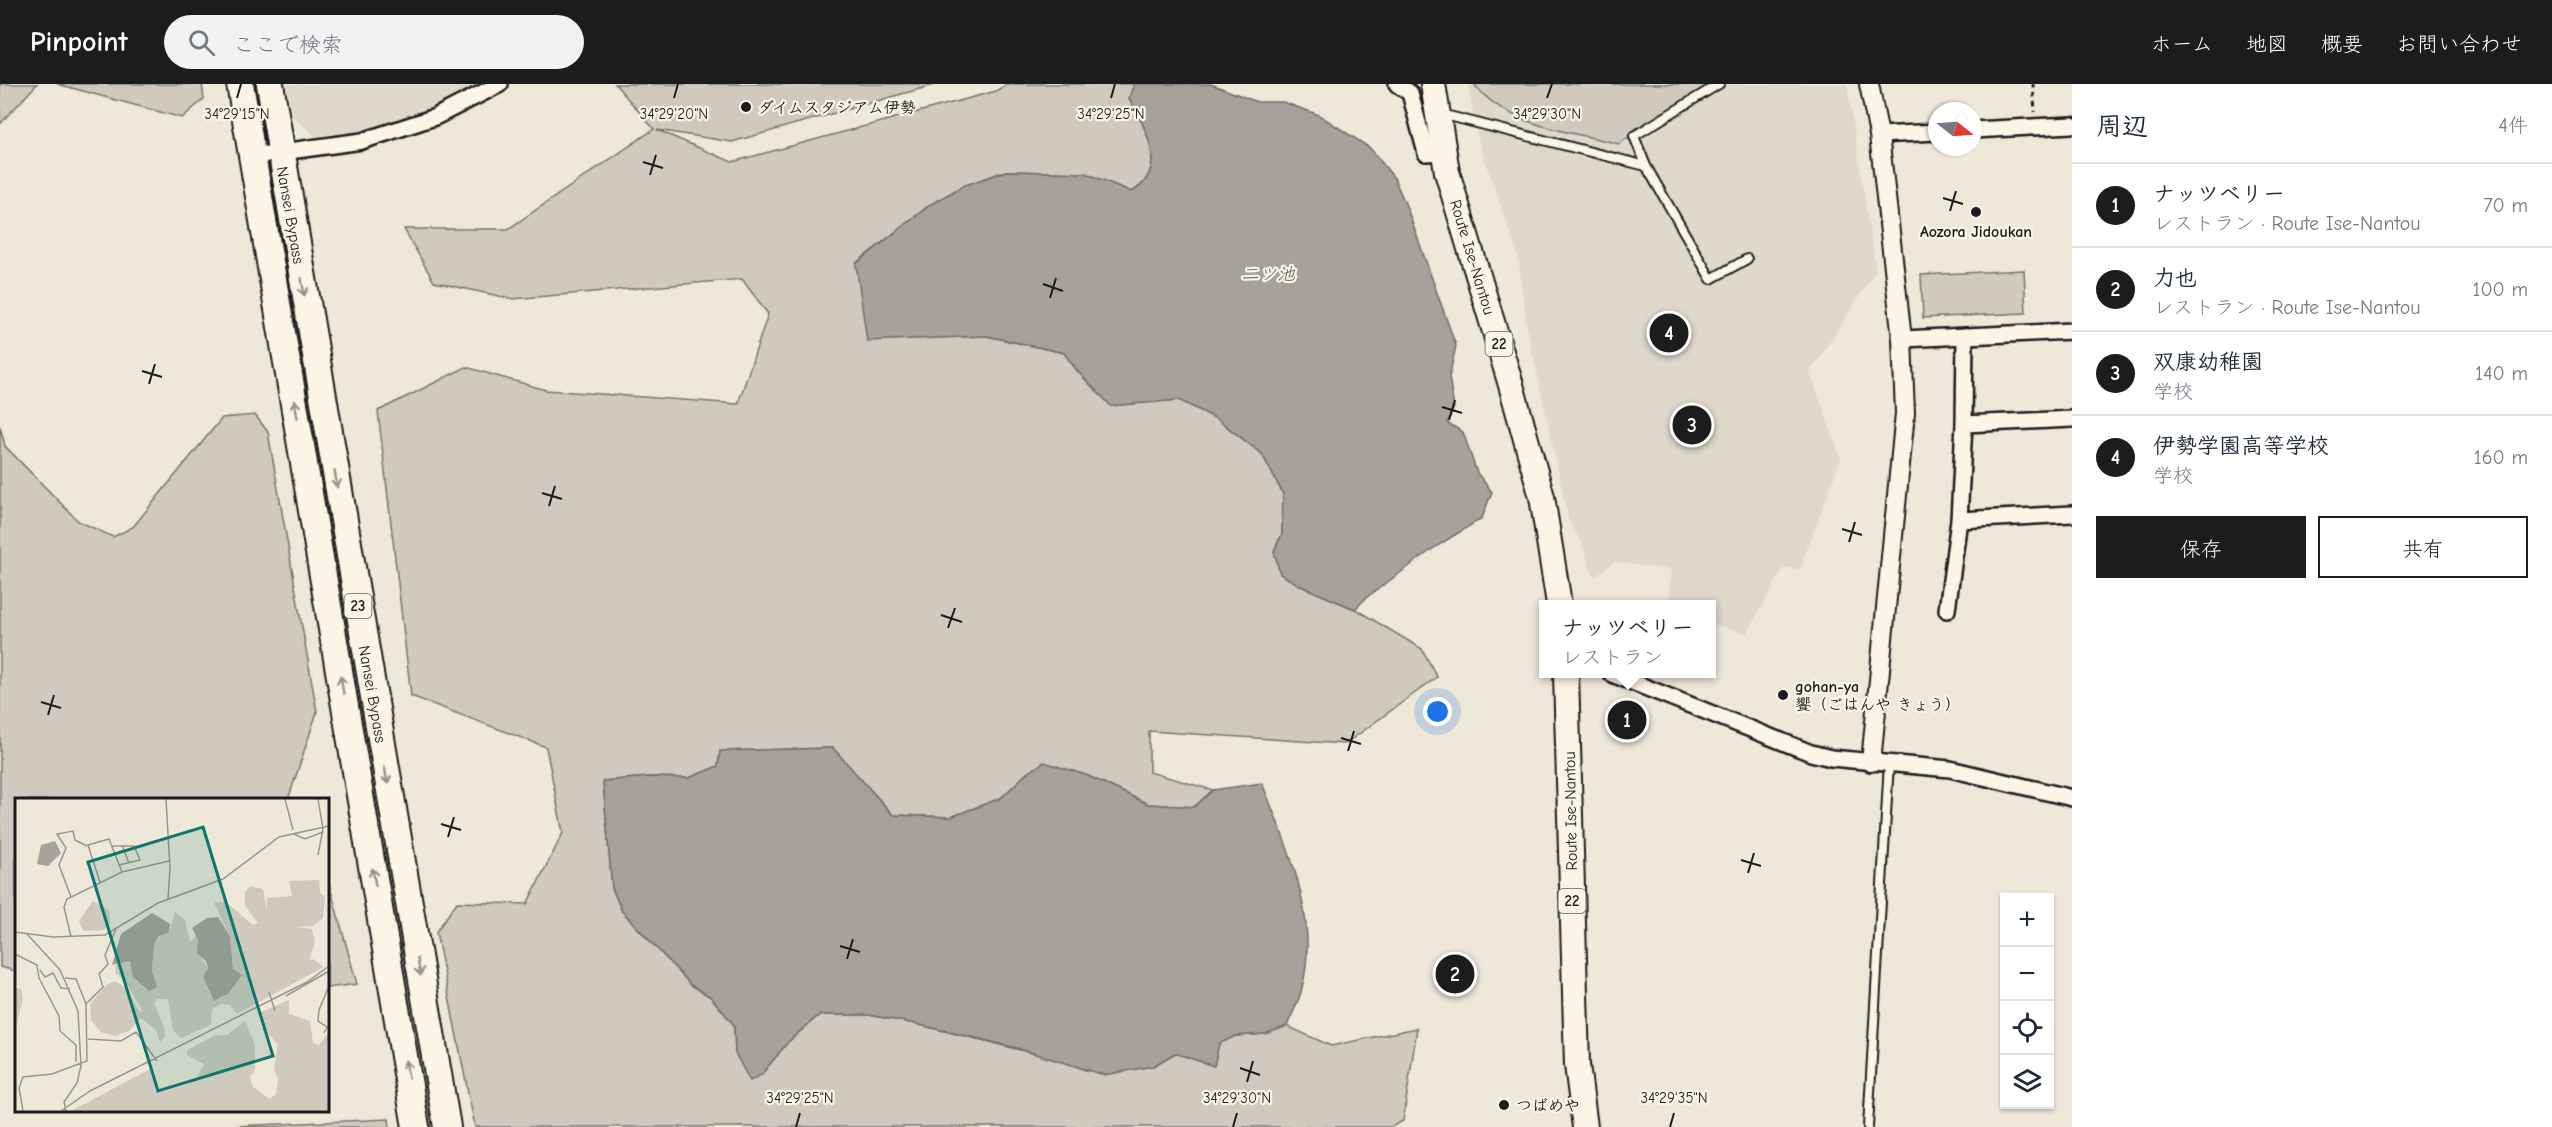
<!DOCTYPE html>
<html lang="ja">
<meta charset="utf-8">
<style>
body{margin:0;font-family:"Comic Neue","Klee One",sans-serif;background:#f2f2f3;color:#1f2937}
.controls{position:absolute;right:18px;bottom:18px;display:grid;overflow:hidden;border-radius:0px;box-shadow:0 2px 4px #0004}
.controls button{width:54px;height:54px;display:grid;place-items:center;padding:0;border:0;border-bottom:2px solid #e0e1e3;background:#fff;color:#1f2937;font:30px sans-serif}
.compass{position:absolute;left:1928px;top:18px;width:54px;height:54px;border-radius:50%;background:#fff;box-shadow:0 2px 4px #0004;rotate:107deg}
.you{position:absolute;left:1438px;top:628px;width:21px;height:21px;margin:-15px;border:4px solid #fff;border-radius:50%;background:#1a73e8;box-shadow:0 0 0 9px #1a73e833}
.badge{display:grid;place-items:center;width:39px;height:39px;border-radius:50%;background:#1c1c1c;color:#fff;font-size:20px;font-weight:700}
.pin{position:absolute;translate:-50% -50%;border:3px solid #fff;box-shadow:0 2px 6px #0006}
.popup{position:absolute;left:1539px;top:516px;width:177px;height:78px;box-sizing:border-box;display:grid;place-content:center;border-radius:0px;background:#fff;filter:drop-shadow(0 2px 4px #0005);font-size:20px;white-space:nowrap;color:#747a83}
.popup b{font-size:22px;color:#1f2937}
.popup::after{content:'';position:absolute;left:50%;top:100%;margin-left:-12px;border:12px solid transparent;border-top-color:#fff}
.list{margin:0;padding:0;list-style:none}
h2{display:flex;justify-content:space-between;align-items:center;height:78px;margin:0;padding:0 24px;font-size:26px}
h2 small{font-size:20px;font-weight:400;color:#747a83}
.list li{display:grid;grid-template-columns:39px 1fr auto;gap:18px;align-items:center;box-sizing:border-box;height:84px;padding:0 24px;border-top:2px solid #e0e1e3}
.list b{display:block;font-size:22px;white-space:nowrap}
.list p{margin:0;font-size:20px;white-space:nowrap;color:#747a83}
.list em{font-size:20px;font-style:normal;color:#747a83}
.actions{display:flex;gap:12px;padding:18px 24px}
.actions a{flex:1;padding:14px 0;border:2px solid #1c1c1c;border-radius:0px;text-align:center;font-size:21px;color:#1c1c1c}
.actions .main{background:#1c1c1c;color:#fff}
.icon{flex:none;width:33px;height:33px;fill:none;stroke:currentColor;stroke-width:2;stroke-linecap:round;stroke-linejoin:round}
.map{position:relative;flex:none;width:2072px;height:1043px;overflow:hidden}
header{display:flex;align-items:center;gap:36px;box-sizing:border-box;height:84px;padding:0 30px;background:#1c1c1c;color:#fff}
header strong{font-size:28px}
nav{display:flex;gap:33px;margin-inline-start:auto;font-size:21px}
.search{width:420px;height:54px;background:#f2f2f3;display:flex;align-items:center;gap:15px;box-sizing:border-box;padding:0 21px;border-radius:33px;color:#747a83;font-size:22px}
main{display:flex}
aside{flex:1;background:#fff}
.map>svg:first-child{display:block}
.built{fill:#ded9cb}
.green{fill:#cfcabd;stroke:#76736c;stroke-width:1.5}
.water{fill:#a7a299;stroke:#6f6c67;stroke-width:1.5}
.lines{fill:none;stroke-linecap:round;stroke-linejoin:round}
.service-casing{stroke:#1c1c1c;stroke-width:12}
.minor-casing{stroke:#1c1c1c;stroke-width:20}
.tertiary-casing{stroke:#1c1c1c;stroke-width:22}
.primary-casing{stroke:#1c1c1c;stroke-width:28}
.trunk-casing{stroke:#1c1c1c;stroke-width:30}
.path{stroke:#1c1c1c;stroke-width:3;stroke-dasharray:4.5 4.5;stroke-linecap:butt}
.service{stroke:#fcf5e5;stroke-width:8}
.minor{stroke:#fcf5e5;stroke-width:15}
.tertiary{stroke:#fcf5e5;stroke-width:18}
.primary{stroke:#fcf5e5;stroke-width:24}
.trunk{stroke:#fcf5e5;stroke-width:26}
.oneway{stroke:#97938b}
.ticks{fill:none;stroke:#1c1c1c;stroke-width:2}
.poi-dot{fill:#1c1c1c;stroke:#fcf5e5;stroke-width:2}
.labels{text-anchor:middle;stroke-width:4.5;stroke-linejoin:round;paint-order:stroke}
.shield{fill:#fcf5e5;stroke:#5f5d58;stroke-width:1.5}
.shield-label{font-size:15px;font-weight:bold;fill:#1c1c1c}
.poi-label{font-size:16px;font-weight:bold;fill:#1c1c1c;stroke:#fcf5e5;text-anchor:start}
.street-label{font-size:16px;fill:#1c1c1c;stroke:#fcf5e5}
.water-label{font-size:18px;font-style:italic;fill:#5b5854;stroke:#fcf5e5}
.inset-road{fill:none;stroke:#9a968d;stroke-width:1.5}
.view{fill:#0f766e;fill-opacity:0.15;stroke:#0f766e;stroke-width:3}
.inset-edge{fill:none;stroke:#1c1c1c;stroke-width:3}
.ticks-label{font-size:15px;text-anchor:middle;fill:#1c1c1c;stroke:#fcf5e5;stroke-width:4.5;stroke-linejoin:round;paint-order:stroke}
</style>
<header>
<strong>Pinpoint</strong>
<div class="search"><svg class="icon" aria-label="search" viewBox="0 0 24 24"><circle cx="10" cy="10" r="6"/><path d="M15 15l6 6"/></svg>ここで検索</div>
<nav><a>ホーム</a><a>地図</a><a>概要</a><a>お問い合わせ</a></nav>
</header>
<main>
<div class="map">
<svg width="2072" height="1043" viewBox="0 0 2072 1043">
<rect width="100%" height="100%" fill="#eee8d9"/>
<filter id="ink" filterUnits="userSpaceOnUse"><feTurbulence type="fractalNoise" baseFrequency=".0167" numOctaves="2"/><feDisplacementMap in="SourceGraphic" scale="12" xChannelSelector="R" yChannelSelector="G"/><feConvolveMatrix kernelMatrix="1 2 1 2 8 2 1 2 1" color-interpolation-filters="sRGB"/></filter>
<g filter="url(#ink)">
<g class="built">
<polygon points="286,0 483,0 425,30 358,48 315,52 293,33"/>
<polygon points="1468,0 1847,0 1876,187 1810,288 1841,374 1800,485 1784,484 1747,549 1711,540 1711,520 1669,520 1671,486 1614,478 1594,493 1582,459 1569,438 1527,242 1518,172 1477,52"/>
</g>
<g class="green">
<polygon points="0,0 37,0 0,40"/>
<polygon points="57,0 202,0 204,15 182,34"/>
<path d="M 615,0 L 937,0 L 732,58 L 657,46 L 732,78 L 996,7 L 1007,0 L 1134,0 L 1129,14 C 1145,43 1170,86 1132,108 L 1085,89 L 1006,87 L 963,102 L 931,120 L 856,179 L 924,253 L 987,252 L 1065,269 L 1078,288 L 1130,320 L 1179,316 L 1217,335 L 1262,370 L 1283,410 L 1282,450 L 1274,467 L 1303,503 L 1355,525 L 1422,565 L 1437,593 L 1345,660 L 1149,647 L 1149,688 L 1213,706 L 1194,723 L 1148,720 L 1086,691 L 1027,689 L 1001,714 L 951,733 L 893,731 L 833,664 L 720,667 L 718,682 L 689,694 L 649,693 L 603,697 L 612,804 L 622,827 L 691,901 L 711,913 L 734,941 L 735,969 L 761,991 L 788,958 L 819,931 L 869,931 L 916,940 L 1060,976 L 1088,987 L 1153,982 L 1175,969 L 1214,982 L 1218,960 L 1235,952 L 1265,950 L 1287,942 L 1331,962 L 1417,944 L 1403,1037 L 1391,1043 L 475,1043 L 436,848 L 457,818 L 527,820 L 563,749 L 546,663 L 411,612 L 378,327 L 466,283 L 546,306 L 738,320 L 768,230 L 742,195 L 513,215 L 434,198 L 404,145 L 508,145 L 654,45 Z"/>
<path d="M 1474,0 L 1710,0 L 1619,60 C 1570,47 1507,43 1474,0 Z"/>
<polygon points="2024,186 2026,229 1923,234 1921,191"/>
<polygon points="255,331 268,348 317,628 288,716 16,716 16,887 0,883 0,342 5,362 78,437 113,453 133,443 222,334"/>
<polygon points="327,792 357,900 327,904"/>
<polygon points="389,1035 390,1043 235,1043 236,1042"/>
</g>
<g class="water">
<path d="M 1134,0 L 1211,0 L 1257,18 L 1283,18 L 1319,31 L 1370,64 L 1394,94 L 1407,124 L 1456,262 L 1449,293 L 1454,324 L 1447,339 L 1463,348 L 1477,389 L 1492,408 L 1482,434 L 1434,464 L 1367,513 L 1355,525 L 1303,503 L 1280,490 L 1274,467 L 1282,450 L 1283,410 L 1262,370 L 1217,335 L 1179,316 L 1111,322 L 1078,288 L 1064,269 L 987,252 L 867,257 L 856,180 L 931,120 L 963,102 L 1006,87 L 1085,89 L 1132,108 C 1170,86 1145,43 1129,14 Z"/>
<path d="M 833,664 L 893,731 L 951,733 L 1001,714 L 1027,689 L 1044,678 L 1086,691 L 1148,720 L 1194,723 L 1213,706 L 1262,699 C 1287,762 1320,834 1302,904 C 1299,917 1292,930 1287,942 L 1265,950 L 1235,952 L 1219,960 L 1214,982 L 1175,969 L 1153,982 L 1104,991 L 1013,963 L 916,940 L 869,931 L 819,931 L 788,958 L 761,991 L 750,997 L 735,969 L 734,941 L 711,913 L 691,901 L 622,827 L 612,804 L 603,697 L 649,693 L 689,694 L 718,682 L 720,667 Z"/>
</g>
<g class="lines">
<g class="service-casing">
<g id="service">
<polyline points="1441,30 1646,82 1634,52 1719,0"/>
<polyline points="1646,82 1711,195 1747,175"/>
<polyline points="1868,1043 1889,679"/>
</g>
</g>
<g class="minor-casing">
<g id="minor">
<polyline points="1397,0 1410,9 1426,69 1443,68"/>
<polyline points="1973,46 2072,41"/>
<polyline points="1879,51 1937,48"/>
<polyline points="253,72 362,57 435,33 500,0"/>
<polyline points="1965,252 1964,340 1959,436 2072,430"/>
<polyline points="1902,255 2072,247"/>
<polyline points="1964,340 2072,335"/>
<polyline points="1947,526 1959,436"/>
<polyline points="1612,590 1811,669 1831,674 1950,685 2072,714"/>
</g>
</g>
<g class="tertiary-casing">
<polyline id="tertiary" points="1869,0 1879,51 1902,255 1905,329 1871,678"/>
</g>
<g class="primary-casing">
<g id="primary">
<polyline points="1433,0 1447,88 1511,301 1542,413 1559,520"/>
<polyline points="1566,590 1577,981 1585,1043"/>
</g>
</g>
<g class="trunk-casing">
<g id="trunk">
<polyline points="240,0 416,1043"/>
<polyline points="270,0 447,1043"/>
</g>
</g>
<polyline class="path" points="2033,0 2035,28"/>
<use href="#service" class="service"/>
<use href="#minor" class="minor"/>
<use href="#tertiary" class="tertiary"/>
<use href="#primary" class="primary"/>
<use href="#trunk" class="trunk"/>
</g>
<defs><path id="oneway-shaft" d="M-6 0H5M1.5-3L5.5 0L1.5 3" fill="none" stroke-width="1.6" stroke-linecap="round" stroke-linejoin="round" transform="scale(1.5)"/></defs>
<g class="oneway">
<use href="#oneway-shaft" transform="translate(303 203) rotate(80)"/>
<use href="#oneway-shaft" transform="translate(296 325) rotate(-99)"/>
<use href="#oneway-shaft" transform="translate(336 395) rotate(80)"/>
<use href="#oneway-shaft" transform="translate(342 601) rotate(-100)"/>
<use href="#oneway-shaft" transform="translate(386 691) rotate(80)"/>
<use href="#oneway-shaft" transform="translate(374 793) rotate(-100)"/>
<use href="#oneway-shaft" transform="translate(419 883) rotate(80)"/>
<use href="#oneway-shaft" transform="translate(407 985) rotate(-100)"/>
</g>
</g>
<path class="ticks" d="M 237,14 L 241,0M 674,14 L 678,0M 1111,14 L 1115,0M 1547,14 L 1552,0M 643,78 L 663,84M 650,91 L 656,71M 1943,114 L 1963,120M 1950,127 L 1956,107M 1043,200 L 1063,207M 1050,214 L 1056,194M 142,287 L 162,293M 149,300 L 155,280M 1442,323 L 1462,329M 1449,336 L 1455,316M 542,409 L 562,415M 549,422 L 555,402M 1842,445 L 1862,451M 1849,458 L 1855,438M 941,531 L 962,538M 948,544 L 955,524M 41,618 L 61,624M 48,631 L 54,611M 1341,654 L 1361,660M 1348,667 L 1354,647M 441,740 L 461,746M 448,753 L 454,733M 1741,776 L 1761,782M 1748,789 L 1754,769M 840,862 L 860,868M 847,875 L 853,855M 1240,984 L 1260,991M 1247,998 L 1253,977M 796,1043 L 800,1029M 1233,1043 L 1237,1029M 1670,1043 L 1674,1029"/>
<g class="poi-dot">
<circle cx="746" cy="23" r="6"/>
<circle cx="1976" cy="128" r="6"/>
<circle cx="1783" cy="611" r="6"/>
<circle cx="1504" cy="1021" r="6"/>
</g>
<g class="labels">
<g class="shield">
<rect x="1485.5" y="248" width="27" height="24" rx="4.5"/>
<rect x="344.5" y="510" width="27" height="24" rx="4.5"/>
<rect x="1558.5" y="805" width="27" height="24" rx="4.5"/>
</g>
<g class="shield-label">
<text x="1499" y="265">22</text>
<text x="358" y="527">23</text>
<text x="1572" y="822">22</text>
</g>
<g class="poi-label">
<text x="758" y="29">ダイムスタジアム伊勢</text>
<text x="1976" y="153" text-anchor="middle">Aozora Jidoukan</text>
<text x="1795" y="608">gohan-ya<tspan x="1795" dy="18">饗（ごはんや きょう）</tspan></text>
<text x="1516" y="1027">つばめや</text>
</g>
<g class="street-label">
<text transform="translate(291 131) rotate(80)" y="6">Nansei Bypass</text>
<text transform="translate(1473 173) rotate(73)" y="6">Route Ise-Nantou</text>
<text transform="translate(373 610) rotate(80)" y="6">Nansei Bypass</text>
<text transform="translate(1570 727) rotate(-91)" y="6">Route Ise-Nantou</text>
</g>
<g class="water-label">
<text x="1268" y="196">二ツ池</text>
</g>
</g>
<g transform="translate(15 714)">
<rect width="314" height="314" fill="#eee8d9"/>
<path d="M 304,82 L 305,95 L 310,99 L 308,120 L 298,128 L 282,129 L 297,131 L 300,143 L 294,163 L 298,161 L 309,169 L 222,216 L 215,207 L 206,206 L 197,211 L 196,227 L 166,240 L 158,232 L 153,201 L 142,201 L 139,205 L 149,229 L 150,239 L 145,244 L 141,232 L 126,220 L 114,233 L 100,238 L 86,234 L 76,222 L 75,206 L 91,187 L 100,183 L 110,189 L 126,216 L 126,210 L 110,183 L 100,175 L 101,167 L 115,163 L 121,183 L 141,189 L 137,173 L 139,147 L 145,138 L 154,135 L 160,114 L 170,122 L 175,144 L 182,137 L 184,156 L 193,170 L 188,179 L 199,203 L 211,198 L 226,176 L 218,171 L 215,138 L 199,105 L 210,103 L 238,127 L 243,125 L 230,108 L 230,94 L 235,88 L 248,91 L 252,114 L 252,100 L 277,98 L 274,83 ZM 78,103 L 94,112 L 95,126 L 89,132 L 68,133 L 64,123 ZM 0,190 L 6,191 L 8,201 L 0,232 ZM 274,202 L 274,216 L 295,223 L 298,245 L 304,247 L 313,235 L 313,313 L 56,313 L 137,270 L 141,289 L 149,293 L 173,286 L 182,280 L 189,266 L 172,257 L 172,252 L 201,237 L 212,237 L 230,223 L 240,247 L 240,272 L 235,279 L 238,289 L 255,301 L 261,296 L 263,281 L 259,271 L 263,247 L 250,232 L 244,215 Z" fill="#cfcabd"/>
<path d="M 40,43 L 46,55 L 33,68 L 22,66 L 26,47 ZM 137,115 L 155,126 L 154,135 L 144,138 L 139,147 L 137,173 L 142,189 L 134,193 L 118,179 L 115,163 L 97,167 L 106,136 ZM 203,119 L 215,138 L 218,171 L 227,177 L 213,196 L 199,203 L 188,179 L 193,170 L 191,163 L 182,155 L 183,142 L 177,130 L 192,120 Z" fill="#a7a299"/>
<path class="inset-road" d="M 151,1 L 155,70 L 153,101M 270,1 L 278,32M 303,1 L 308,31 L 303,57M 279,36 L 290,41 L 308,34M 107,47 L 114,65M 97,48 L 119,48 L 125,62 L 104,67M 85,84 L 73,47 L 94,41 L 107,74M 56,99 L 44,67 L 51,50 L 42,36 L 58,33 L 60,42 L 72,48M 0,134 L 38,139 L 90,137 L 143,105 L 208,81 L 264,39 L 314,28M 12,136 L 45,172 L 63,213 L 66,268 L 62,285 L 49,304 L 51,313M 56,139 L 49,109 L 52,101 L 107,74 L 154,63M 0,156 L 22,167 L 24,180 L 44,218 L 45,233 L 61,247 L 61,264M 25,172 L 30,179 L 38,175 L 46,190 L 55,191M 254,194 L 260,213M 271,198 L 314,173M 71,206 L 88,189 L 84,176 L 93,166 L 90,157 L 101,131M 309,235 L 312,229 L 303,223 L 304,212 L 314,188M 73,241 L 106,243 L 121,234 L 142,263M 8,313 L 4,290 L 8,279 L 37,276 L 72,263 L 71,206 L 61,181 L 50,180M 46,313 L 75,293 L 292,184 L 314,168"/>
<path class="view" d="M 188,29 L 258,258 L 143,293 L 73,64 Z"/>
<rect width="314" height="314" class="inset-edge"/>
</g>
<g class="ticks-label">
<text x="237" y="35">34°29'15"N</text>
<text x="674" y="35">34°29'20"N</text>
<text x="1111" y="35">34°29'25"N</text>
<text x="1547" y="35">34°29'30"N</text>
<text x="800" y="1019">34°29'25"N</text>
<text x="1237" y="1019">34°29'30"N</text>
<text x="1674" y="1019">34°29'35"N</text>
</g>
</svg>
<div class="controls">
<button>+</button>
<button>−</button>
<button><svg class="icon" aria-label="locate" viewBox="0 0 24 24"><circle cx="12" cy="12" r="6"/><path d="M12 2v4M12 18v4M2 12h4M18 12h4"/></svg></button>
<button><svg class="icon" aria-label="layers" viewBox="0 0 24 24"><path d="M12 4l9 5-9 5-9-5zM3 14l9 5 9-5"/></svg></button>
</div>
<svg class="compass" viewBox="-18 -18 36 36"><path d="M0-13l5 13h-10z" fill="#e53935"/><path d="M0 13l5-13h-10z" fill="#747a83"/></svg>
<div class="you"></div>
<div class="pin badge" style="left:1627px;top:636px">1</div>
<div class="popup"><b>ナッツベリー</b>レストラン</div>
<div class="pin badge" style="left:1455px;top:890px">2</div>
<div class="pin badge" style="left:1692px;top:341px">3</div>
<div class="pin badge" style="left:1669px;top:249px">4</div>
</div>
<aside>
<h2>周辺<small>4件</small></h2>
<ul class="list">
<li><span class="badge">1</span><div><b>ナッツベリー</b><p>レストラン · Route Ise-Nantou</p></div><em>70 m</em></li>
<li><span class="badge">2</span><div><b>力也</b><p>レストラン · Route Ise-Nantou</p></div><em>100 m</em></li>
<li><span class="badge">3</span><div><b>双康幼稚園</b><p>学校</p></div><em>140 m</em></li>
<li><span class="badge">4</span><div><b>伊勢学園高等学校</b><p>学校</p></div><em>160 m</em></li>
</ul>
<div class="actions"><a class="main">保存</a><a>共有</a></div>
</aside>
</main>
